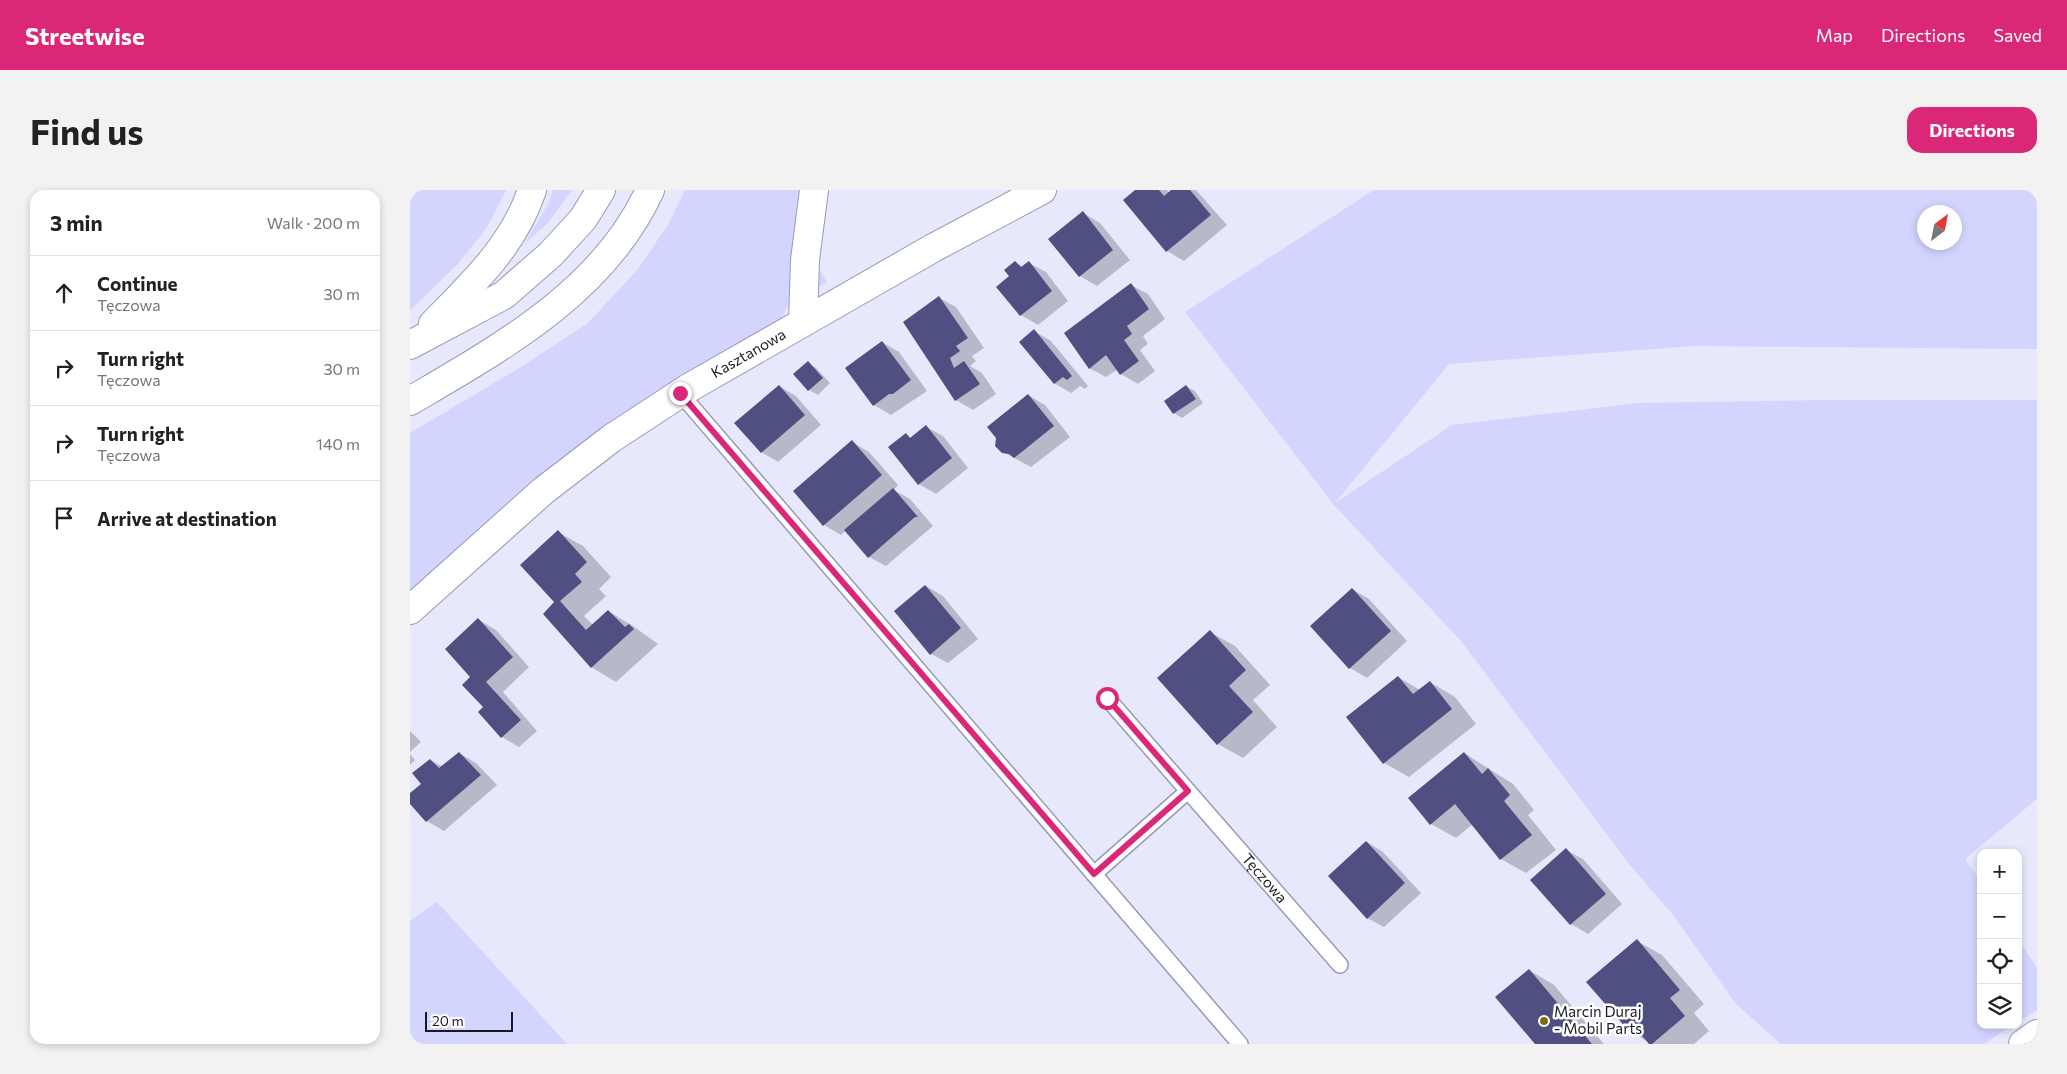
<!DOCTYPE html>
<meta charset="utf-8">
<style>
body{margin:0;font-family:Commissioner,sans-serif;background:#f2f2f2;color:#222}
.controls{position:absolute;right:15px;bottom:15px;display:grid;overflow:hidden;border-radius:10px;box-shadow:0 2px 8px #0003}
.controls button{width:45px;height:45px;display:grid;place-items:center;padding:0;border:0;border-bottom:1px solid #e0e0e0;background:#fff;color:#222;font:25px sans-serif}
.compass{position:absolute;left:1507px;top:15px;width:45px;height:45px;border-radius:50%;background:#fff;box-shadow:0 2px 8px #0003;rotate:32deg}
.scale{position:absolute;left:15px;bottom:12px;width:88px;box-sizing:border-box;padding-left:5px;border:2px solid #191924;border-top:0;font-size:14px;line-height:18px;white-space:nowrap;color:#191924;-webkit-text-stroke:4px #fff;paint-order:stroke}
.stop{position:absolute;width:15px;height:15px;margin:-11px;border:4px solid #db2777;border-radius:50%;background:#fff}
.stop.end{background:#db2777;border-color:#fff;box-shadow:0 1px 5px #0008}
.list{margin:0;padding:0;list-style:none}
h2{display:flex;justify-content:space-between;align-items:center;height:65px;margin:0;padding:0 20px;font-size:21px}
h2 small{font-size:16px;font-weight:400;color:#767676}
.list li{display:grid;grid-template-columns:32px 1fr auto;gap:15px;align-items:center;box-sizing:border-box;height:75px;padding:0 20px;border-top:1px solid #e0e0e0}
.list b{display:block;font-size:19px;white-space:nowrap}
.list p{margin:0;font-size:16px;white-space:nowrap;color:#767676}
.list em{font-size:16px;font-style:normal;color:#767676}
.icon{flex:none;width:28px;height:28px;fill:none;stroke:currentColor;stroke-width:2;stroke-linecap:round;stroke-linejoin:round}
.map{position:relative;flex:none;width:1627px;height:854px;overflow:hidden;border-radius:15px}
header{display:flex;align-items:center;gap:30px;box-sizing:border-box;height:70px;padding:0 25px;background:#db2777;color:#fff}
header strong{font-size:24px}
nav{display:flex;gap:28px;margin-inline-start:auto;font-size:18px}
.intro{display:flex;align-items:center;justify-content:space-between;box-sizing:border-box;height:120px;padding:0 30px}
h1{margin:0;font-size:35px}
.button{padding:12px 22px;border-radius:15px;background:#db2777;color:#fff;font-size:18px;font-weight:700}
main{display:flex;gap:30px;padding:0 30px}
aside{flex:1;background:#fff;border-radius:15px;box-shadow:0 2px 8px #0003}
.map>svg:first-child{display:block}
.green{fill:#d3d5ff;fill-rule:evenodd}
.shadow{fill:#0003}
.building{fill:#504f82}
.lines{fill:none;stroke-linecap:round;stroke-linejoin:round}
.service-casing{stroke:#989ab8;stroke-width:18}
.minor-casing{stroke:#989ab8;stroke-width:30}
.motorway-casing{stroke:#989ab8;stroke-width:30}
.service{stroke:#fff;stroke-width:15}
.minor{stroke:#fff;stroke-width:28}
.motorway{stroke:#fff;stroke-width:28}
.route{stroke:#db2777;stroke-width:6}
.poi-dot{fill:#7a7011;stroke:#fff;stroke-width:2}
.labels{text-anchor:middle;stroke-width:5;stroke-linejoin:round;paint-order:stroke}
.street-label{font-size:15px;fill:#191924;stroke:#fff}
.poi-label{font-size:15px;fill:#191924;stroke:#fff;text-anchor:start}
</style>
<header>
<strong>Streetwise</strong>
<nav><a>Map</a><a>Directions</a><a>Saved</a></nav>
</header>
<div class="intro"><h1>Find us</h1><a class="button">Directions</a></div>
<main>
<aside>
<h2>3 min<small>Walk · 200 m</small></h2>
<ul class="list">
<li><svg class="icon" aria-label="ahead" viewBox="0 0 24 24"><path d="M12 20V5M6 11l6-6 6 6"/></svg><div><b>Continue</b><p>Tęczowa</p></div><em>30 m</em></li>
<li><svg class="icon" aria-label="right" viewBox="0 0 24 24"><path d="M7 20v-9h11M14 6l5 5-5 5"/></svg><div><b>Turn right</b><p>Tęczowa</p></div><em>30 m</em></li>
<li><svg class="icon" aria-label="right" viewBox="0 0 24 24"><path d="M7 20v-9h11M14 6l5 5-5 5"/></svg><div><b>Turn right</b><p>Tęczowa</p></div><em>140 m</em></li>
<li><svg class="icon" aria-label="arrive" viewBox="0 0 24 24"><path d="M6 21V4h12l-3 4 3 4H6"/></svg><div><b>Arrive at destination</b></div></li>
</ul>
</aside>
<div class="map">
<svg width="1627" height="854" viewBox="0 0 1627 854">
<rect width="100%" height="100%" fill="#e7e8fb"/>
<g class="green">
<polygon points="0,0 96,0 76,39 47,75 0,120"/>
<polygon points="143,0 162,0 137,34 115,53 138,14"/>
<polygon points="275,0 415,0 406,74 417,92 379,114 370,131 0,404 0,243 111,177 178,133 228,79 259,33"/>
<path d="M 964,0 L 1627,0 L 1627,159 L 1285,156 L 1039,174 L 925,313 L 1042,235 L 1227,213 L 1416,210 L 1627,210 L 1627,609 L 1555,669 L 1571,692 L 1571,835 L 1603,835 L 1574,854 L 1371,854 L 1326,814 L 1263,725 L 1220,675 L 1051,451 L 924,315 L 775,122 ZM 1514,22 L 1544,22 L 1544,52 L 1514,52 Z"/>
<polygon points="27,712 157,854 0,854 0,731"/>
<polygon points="1608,749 1627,778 1627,820 1608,832"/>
</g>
<g class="shadow">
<polygon points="727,0 757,0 759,3 763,0 786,0 817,35 774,71 757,61"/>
<polygon points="673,23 690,33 720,70 687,96 670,86"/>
<polygon points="605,72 613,77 619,73 636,82 658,111 628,135 611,125 588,97 601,87"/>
<polygon points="721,95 738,104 755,129 733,146 738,154 730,160 745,181 728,194 711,184 708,179 696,187 679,178"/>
<polygon points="529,108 546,117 574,158 562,166 566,171 560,176 572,183 586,204 563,220 546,210"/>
<polygon points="624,141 641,151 678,196 675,199 670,196 661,203 644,193"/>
<polygon points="472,152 489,162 517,201 481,225 464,215"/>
<polygon points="398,173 406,178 420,193 408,205 399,200 384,184"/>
<polygon points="369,196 386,206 411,235 368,272 351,262"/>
<polygon points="776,196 785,201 793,213 772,228 764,223"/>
<polygon points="618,205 635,215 660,247 621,277 593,262"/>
<polygon points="516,237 533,246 558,278 526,304 509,294 496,245 501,248"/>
<polygon points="442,252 459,262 488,295 484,300 500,309 523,336 476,376 459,367 436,340 431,345 414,335 385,301"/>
<polygon points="148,342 173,356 201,387 189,399 196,406 174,426 183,435 198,421 223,436 248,454 206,492 181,477 146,412"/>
<polygon points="516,396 533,406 568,449 538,473 521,464"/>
<polygon points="942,399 959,409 997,451 957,488 940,478"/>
<polygon points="69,430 86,440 119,477 93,502 127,541 109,557 92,547 74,517 62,487"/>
<polygon points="800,442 825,456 860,495 843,510 867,537 833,568 808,554"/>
<polygon points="988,487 1010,500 1020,492 1045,507 1066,534 999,587 974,573"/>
<polygon points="0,541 11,552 0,562"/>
<polygon points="49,563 66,573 87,595 34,641 17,631 0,612 0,605 13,594 20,570 33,577"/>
<polygon points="1054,563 1103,594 1124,620 1118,625 1146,660 1116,683 1091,669 1063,634 1046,648 1021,634"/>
<polygon points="0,564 5,570 0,575"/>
<polygon points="957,652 973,662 1011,703 974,737 957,728"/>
<polygon points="1156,660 1173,669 1212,714 1178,744 1161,734 1122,690"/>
<polygon points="1227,751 1252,765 1294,814 1284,823 1299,841 1284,854 1241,854 1218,839"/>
<polygon points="1119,780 1144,795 1194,854 1126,854"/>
</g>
<g class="building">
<polygon points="725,0 749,0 754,6 761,0 780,0 801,25 756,62 713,10"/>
<polygon points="673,21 703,60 669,87 638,49"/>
<polygon points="605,71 611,77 619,71 642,101 610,126 586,97 599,86 594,80"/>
<polygon points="721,93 739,119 717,136 722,144 714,150 729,171 710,185 696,165 679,179 654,143"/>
<polygon points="529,106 558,148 546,156 550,161 540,168 544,178 554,171 570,194 545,211 493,132"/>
<polygon points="624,139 662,186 657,190 653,187 644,194 609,152"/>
<polygon points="472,151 501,190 483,204 479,204 463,216 435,178"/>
<polygon points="398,171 413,188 398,201 383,184"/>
<polygon points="369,195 395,225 351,263 324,233"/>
<polygon points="776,195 786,209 763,224 754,211"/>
<polygon points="618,204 644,236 604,268 599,264 592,263 585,256 586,248 577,237"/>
<polygon points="516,235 542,268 508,295 478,257 496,243 500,248"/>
<polygon points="442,250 472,285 413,336 383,301"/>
<polygon points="483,298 508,327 505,327 458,368 434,340"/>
<polygon points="148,340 177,372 165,384 172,392 150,411 176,440 198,420 215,437 219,434 224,439 181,478 133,424 144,412 110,375"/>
<polygon points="515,395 551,438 520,465 484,421"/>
<polygon points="942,398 981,441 939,479 900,436"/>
<polygon points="68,428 103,467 76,492 111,530 91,548 68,522 73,517 52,495 60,487 35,459"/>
<polygon points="800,440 836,480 819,496 843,522 807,555 747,488"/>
<polygon points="988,486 1003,504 1020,491 1042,519 973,574 936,527"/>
<polygon points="49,562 71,585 16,632 0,614 0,603 11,594 2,583 20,569 29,578"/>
<polygon points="1054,562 1072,584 1078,578 1100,605 1094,611 1122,645 1090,670 1045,614 1020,635 998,608"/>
<polygon points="956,651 995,693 957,729 918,686"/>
<polygon points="1156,658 1196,704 1160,735 1120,690"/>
<polygon points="1227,749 1270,800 1260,808 1275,826 1242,854 1239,854 1223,835 1218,840 1176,792"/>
<polygon points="1119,779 1182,854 1125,854 1085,807"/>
</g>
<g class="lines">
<g class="service-casing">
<g id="service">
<polyline points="270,203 830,854"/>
<path id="s1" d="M 778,601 L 930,775"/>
<polyline points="684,684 778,601 697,508"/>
</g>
</g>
<g class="minor-casing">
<g id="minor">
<polyline points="393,132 395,70 404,0"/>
<path id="s2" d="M 0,420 L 133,301 L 202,248 L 277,199 L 523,58 L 632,0"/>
<polyline points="1613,854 1627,844"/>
</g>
</g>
<g class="motorway-casing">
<g id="motorway">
<path d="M 23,134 C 63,93 104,55 122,0"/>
<polyline points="0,155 94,105 141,64 173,29 191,0"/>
<path d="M 0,211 C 92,157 194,101 240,0"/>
</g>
</g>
<use href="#service" class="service"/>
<use href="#minor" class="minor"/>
<use href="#motorway" class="motorway"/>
</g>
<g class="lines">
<polyline class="route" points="270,203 684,684 778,601 697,508"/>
</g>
<circle class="poi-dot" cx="1134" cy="831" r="5"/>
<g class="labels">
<g class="street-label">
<text dy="5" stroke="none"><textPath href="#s2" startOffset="426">Kasztanowa</textPath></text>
<text dy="5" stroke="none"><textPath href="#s1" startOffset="116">Tęczowa</textPath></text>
</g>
<g class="poi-label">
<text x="1144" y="827">Marcin Duraj<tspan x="1144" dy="17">- Mobil Parts</tspan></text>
</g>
</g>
</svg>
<div class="controls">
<button>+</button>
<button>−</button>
<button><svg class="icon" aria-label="locate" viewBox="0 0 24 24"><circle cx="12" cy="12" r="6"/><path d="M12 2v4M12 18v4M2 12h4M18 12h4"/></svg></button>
<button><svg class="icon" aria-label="layers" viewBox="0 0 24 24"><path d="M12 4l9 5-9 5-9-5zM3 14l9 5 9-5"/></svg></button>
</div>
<svg class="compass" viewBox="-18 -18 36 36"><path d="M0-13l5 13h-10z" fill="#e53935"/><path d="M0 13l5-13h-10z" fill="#767676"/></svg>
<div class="scale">20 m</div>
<div class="stop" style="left:697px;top:508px"></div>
<div class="stop end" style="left:270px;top:203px"></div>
</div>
</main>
